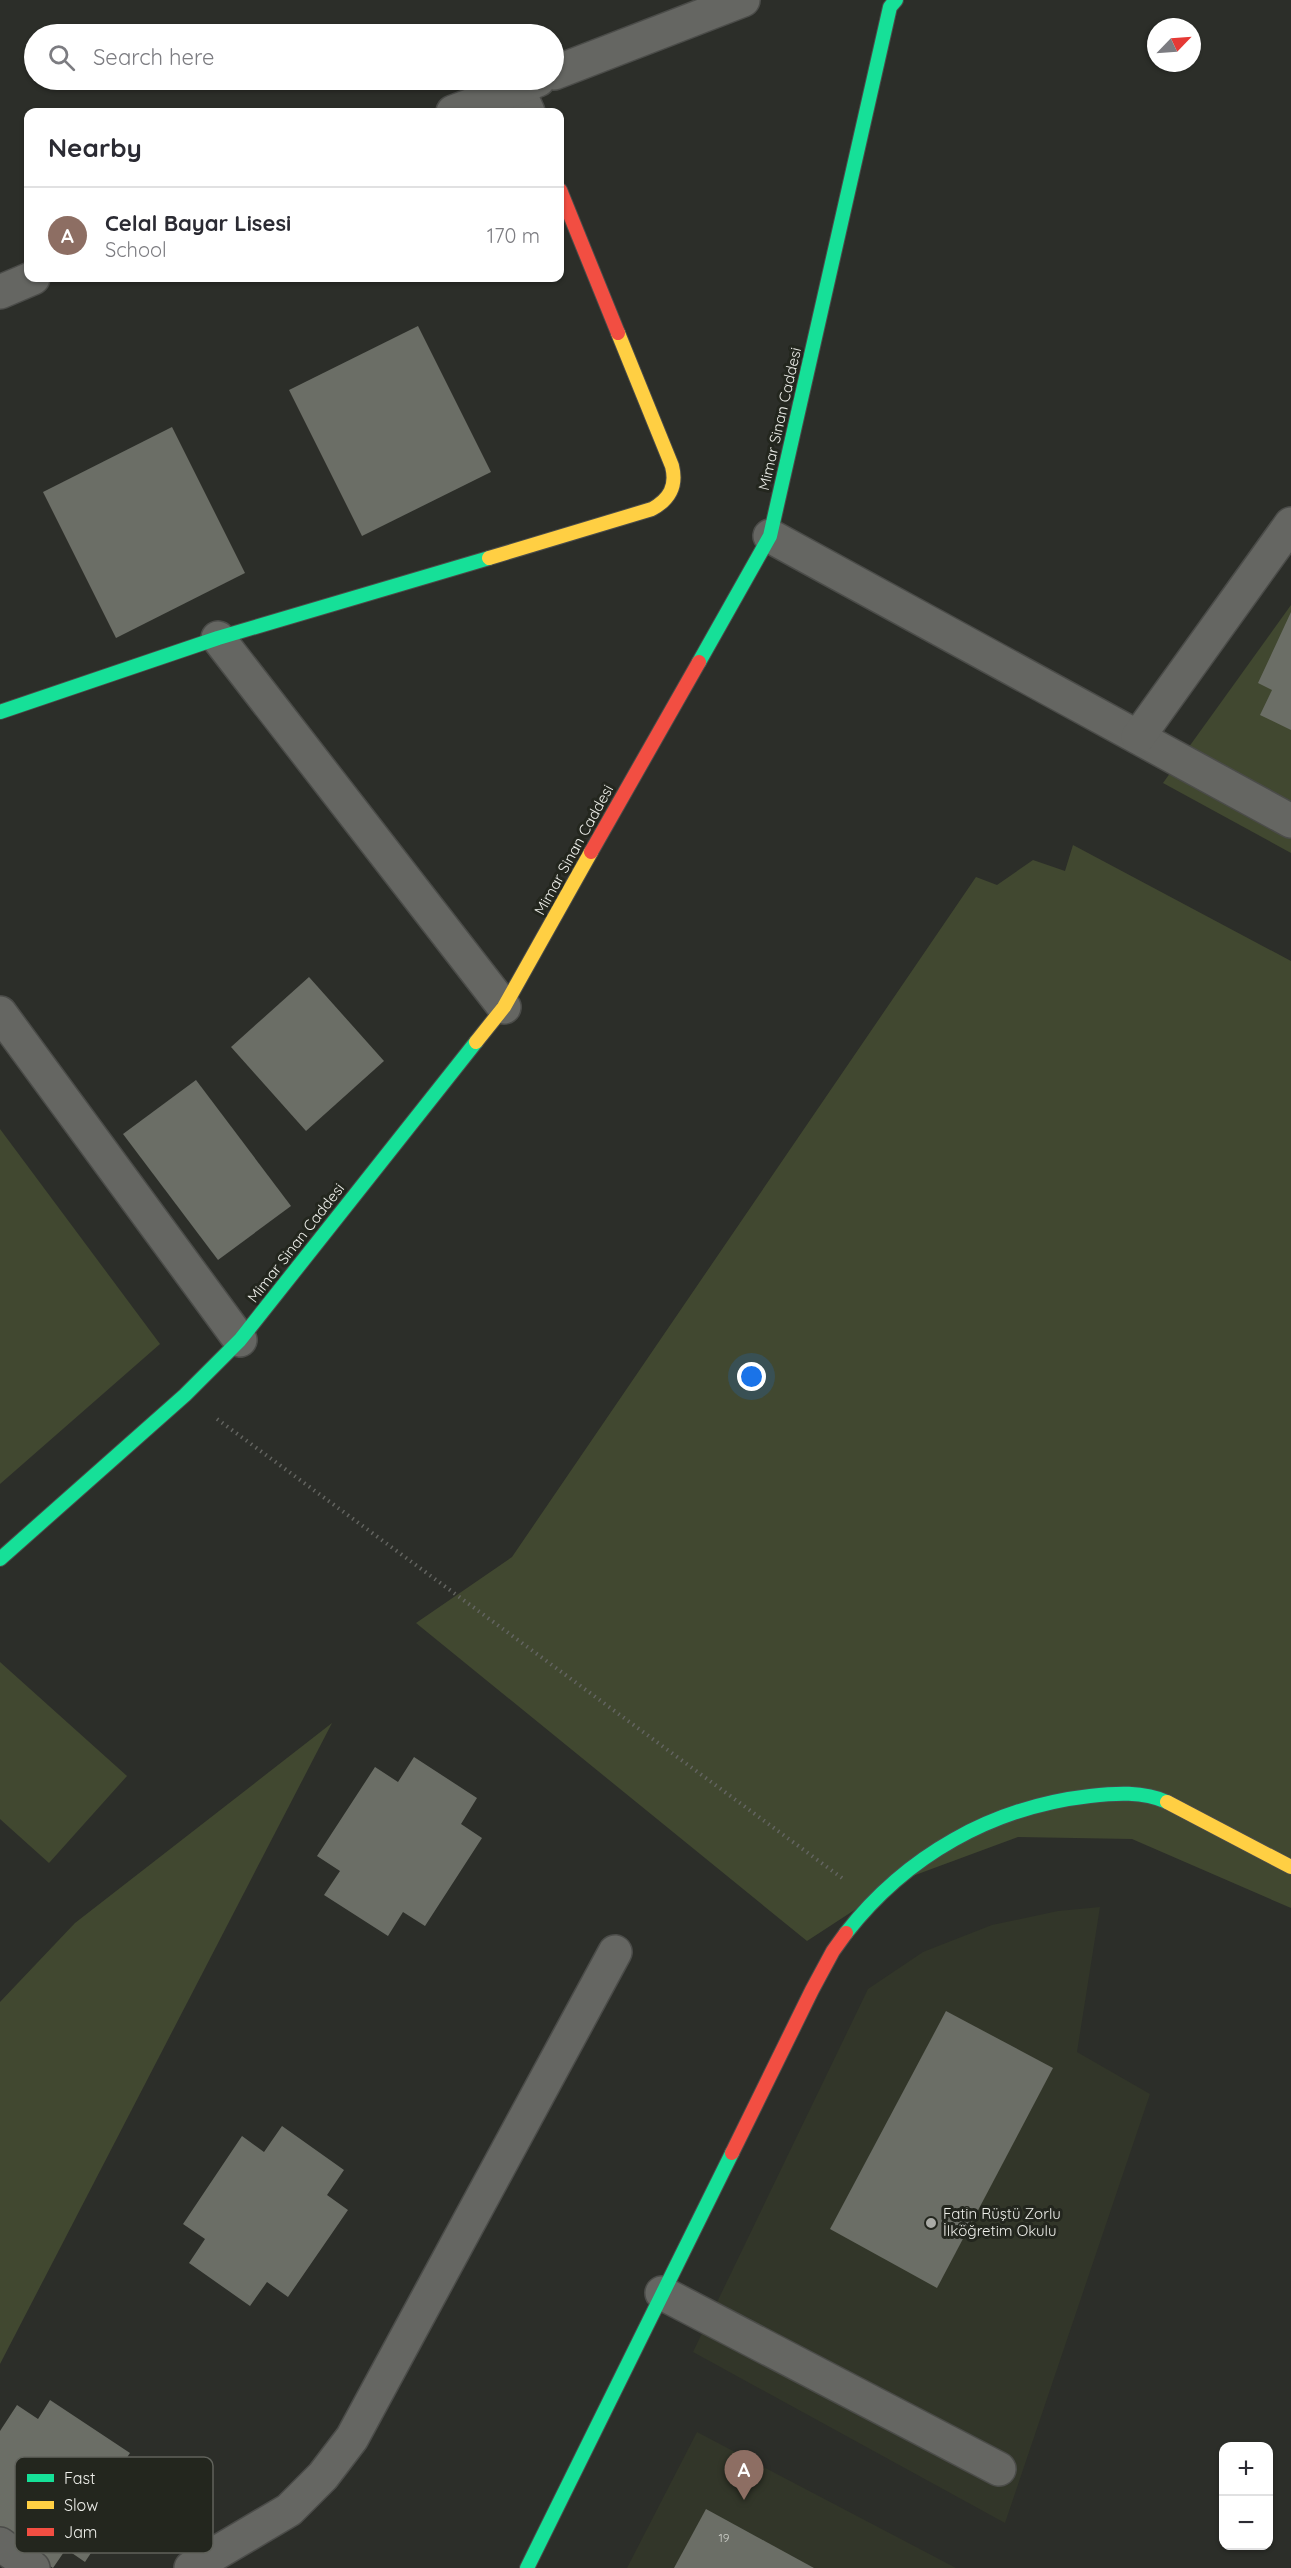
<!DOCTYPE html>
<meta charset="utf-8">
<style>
body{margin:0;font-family:Quicksand,sans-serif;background:#f7f7f7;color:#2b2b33}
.controls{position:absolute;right:18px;bottom:18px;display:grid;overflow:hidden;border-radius:12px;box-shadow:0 2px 4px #0004}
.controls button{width:54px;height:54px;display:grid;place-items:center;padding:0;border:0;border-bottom:2px solid #e1e1e2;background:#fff;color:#2b2b33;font:30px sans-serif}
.compass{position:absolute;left:1147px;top:18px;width:54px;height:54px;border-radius:50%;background:#fff;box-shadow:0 2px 4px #0004;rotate:65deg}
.you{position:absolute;left:752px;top:1377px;width:21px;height:21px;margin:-15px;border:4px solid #fff;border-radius:50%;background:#1a73e8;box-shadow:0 0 0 9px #1a73e833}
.badge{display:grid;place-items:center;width:39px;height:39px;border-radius:50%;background:#0b8043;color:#fff;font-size:20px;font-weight:700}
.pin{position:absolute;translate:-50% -50px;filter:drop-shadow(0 2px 3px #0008)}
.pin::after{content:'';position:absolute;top:32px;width:21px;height:18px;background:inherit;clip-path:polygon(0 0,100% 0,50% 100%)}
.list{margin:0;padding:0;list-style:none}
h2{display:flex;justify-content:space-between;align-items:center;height:78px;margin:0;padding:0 24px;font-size:26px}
h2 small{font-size:20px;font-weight:400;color:#7c7c81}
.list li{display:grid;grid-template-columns:39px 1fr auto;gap:18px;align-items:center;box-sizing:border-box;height:96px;padding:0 24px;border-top:2px solid #e1e1e2}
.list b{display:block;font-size:22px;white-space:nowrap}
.list p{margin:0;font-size:20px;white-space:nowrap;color:#7c7c81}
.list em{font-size:20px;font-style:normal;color:#7c7c81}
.icon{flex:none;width:33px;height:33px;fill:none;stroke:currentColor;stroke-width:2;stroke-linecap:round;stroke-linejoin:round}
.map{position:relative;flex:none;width:1291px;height:2568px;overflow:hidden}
.search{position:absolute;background:#fff;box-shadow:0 2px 4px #0004;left:24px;top:24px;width:540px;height:66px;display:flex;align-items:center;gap:15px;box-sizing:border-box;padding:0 21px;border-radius:33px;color:#7c7c81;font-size:22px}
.panel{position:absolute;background:#fff;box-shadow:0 2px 4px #0004;left:24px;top:108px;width:540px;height:174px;border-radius:12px}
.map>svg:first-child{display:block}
.built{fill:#323629}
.green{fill:#414830}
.building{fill:#6b6e66}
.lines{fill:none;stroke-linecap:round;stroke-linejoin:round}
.street-casing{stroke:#4b4c49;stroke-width:36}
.fast-casing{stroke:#4b4c49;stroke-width:16}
.slow-casing{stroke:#4b4c49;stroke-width:16}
.jam-casing{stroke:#4b4c49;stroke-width:16}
.path{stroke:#636460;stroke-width:4;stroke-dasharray:1.5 4.5;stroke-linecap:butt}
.street{stroke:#656662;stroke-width:33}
.fast{stroke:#16e098;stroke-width:14}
.slow{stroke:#ffcf43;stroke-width:14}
.jam{stroke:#f24e42;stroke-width:14}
.poi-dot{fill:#aaaba6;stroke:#23261e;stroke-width:2}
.labels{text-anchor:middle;stroke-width:6;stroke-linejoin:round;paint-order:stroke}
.number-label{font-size:12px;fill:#cdcfc9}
.street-label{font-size:15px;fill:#eeefea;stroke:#23261e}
.poi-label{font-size:15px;fill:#eeefea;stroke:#23261e;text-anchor:start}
.key{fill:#23261e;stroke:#60625b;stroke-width:1.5}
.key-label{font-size:16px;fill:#eeefea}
</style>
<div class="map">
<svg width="1291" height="2568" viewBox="0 0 1291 2568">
<rect width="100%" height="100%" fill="#2c2e29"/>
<g class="built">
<polygon points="1100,1907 1077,2052 1150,2094 1005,2523 693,2352 868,1989 923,1952 992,1925 1058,1911"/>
<polygon points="697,2432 956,2568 627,2568"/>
</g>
<g class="green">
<polygon points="1291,605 1291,853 1163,783"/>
<polygon points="1073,845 1291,961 1291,1908 1132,1839 1018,1837 899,1881 807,1941 416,1623 512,1557 976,877 997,885 1033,860 1065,871"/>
<polygon points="0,1129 160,1344 0,1484"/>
<polygon points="0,1662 127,1776 49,1863 0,1819"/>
<polygon points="332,1723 0,2364 0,2002 75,1923"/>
</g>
<g class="building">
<polygon points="418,326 491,472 362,536 289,390"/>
<polygon points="172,427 245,573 116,638 43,492"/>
<polygon points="1291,612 1291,730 1260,715 1272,690 1258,683"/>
<polygon points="309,977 384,1061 306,1131 231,1047"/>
<polygon points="196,1080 291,1206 218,1260 123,1134"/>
<polygon points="414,1757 477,1798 461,1824 482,1838 425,1926 403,1912 388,1936 324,1895 340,1871 317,1856 375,1767 398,1782"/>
<polygon points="946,2011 1053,2068 937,2288 830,2229"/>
<polygon points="282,2126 344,2170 327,2195 348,2210 288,2297 267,2282 250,2306 189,2263 205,2239 183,2224 242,2136 264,2152"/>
<polygon points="50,2400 130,2453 117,2472 136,2485 85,2562 66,2549 53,2568 0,2533 0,2431 17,2405 38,2419"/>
<polygon points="706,2509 814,2568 674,2568"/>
</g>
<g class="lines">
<g class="street-casing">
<g id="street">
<polyline points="554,73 743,0"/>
<polyline points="517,87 528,112"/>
<polyline points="453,112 538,80"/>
<polyline points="0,292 33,278"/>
<polyline points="770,536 1291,821"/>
<polyline points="218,638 504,1007"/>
<polyline points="1138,737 1291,524"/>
<polyline points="0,1013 240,1340"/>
<polyline points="662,2293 999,2469"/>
<polyline points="0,2544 33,2568"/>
<polyline points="191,2568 289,2510 323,2476 352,2438 615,1952"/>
</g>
</g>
<g class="fast-casing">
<g id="fast">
<polyline points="699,662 770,536 890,7 896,0"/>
<polyline points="0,712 218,638 489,558"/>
<polyline points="0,1559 185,1395 240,1340 476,1042"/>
<path d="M 846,1933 C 906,1856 992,1807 1090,1796 C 1115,1793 1143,1791 1167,1802"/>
<polyline points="527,2568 732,2153"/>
</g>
</g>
<g class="slow-casing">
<g id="slow">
<path d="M 489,558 L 652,509 C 670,499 677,486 672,466 L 618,333"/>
<polyline points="476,1042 504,1007 591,852"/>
<polyline points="1167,1802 1291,1867"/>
</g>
</g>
<g class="jam-casing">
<g id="jam">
<polyline points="560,190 618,333"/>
<polyline points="591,852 699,662"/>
<polyline points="732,2153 812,1990 833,1951 846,1933"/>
</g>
</g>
<polyline class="path" points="217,1419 842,1878"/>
<use href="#street" class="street"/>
<use href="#fast" class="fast"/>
<use href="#slow" class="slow"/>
<use href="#jam" class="jam"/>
</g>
<circle class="poi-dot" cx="931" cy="2223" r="6"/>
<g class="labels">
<g class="number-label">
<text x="724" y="2542">19</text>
</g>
<g class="street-label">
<text transform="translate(780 419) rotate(-77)" y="5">Mimar Sinan Caddesi</text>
<text transform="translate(574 850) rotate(-61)" y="5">Mimar Sinan Caddesi</text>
<text transform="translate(296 1243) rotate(-52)" y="5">Mimar Sinan Caddesi</text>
</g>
<g class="poi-label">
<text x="943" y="2219">Fatin Rüştü Zorlu<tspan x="943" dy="17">İlköğretim Okulu</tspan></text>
</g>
</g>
<rect x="15" y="2457" width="198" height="96" rx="9" class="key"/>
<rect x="27" y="2474" width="27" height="8" fill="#16e098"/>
<rect x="27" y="2501" width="27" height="8" fill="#ffcf43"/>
<rect x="27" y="2528" width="27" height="8" fill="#f24e42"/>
<g class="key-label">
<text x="64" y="2484">Fast</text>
<text x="64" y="2511">Slow</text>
<text x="64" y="2538">Jam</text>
</g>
</svg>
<div class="controls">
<button>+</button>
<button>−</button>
</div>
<svg class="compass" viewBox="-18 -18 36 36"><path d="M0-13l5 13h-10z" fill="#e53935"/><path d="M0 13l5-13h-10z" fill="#7c7c81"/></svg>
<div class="you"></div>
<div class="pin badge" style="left:744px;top:2500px;background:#8d6e63">A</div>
<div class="search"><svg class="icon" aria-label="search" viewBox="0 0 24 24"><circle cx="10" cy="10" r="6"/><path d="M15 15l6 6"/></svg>Search here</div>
<section class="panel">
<h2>Nearby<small></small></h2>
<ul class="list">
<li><span class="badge" style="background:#8d6e63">A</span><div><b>Celal Bayar Lisesi</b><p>School</p></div><em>170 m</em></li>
</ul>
</section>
</div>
